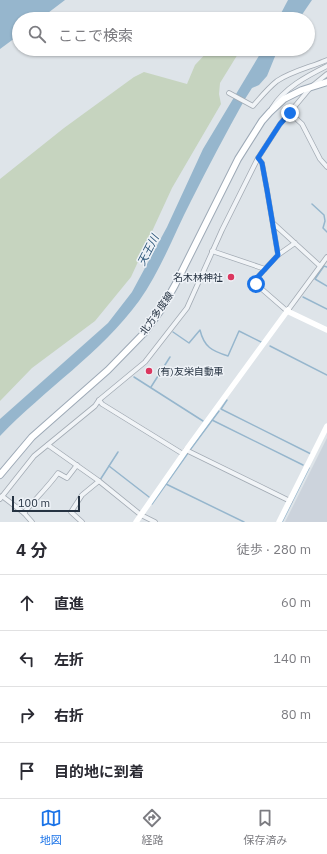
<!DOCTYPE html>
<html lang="ja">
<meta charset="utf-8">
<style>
body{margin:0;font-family:"IBM Plex Sans","Noto Sans JP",sans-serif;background:#f7f7f7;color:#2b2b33}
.scale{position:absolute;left:12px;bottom:10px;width:68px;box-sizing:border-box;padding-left:4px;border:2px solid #263342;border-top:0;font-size:11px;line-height:14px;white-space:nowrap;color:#263342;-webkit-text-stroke:3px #eef2f7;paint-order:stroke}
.stop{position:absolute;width:12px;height:12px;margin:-9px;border:3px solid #1a73e8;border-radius:50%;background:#fff}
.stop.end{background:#1a73e8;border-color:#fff;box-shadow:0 1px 4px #0008}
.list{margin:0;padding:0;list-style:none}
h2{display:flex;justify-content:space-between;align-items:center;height:52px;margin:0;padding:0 16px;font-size:17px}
h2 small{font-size:13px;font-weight:400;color:#7c7c81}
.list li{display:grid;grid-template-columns:26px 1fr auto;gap:12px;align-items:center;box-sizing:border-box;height:56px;padding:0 16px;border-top:1px solid #e1e1e2}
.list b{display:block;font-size:15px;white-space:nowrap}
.list em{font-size:13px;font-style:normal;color:#7c7c81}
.icon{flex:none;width:22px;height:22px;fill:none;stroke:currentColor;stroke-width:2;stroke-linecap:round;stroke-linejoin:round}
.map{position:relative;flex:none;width:327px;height:522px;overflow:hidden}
.search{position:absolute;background:#fff;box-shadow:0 1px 3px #0004;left:12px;right:12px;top:12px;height:44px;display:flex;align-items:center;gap:10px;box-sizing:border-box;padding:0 14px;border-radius:22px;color:#7c7c81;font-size:15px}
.sheet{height:276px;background:#fff}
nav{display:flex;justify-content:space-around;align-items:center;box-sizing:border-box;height:56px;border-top:1px solid #e1e1e2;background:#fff;font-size:11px;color:#7c7c81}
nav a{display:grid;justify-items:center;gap:2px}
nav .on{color:#1a73e8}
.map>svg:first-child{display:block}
.built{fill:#ccd3dc}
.green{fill:#c6d4bf}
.water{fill:#96b6cd}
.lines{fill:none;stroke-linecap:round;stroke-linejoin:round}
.stream{stroke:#96b6cd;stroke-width:1.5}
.street-casing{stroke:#a3abb4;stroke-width:5.5}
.primary-casing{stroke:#9da9b6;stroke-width:8}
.street{stroke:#f1f4f7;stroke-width:4}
.secondary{stroke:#fff;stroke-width:5.5}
.primary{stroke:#fff;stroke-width:6}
.route{stroke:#1a73e8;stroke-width:5}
.poi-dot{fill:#db375f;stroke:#eef2f7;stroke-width:1.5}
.labels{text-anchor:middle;stroke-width:3;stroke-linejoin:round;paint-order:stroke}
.poi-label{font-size:10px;fill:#263342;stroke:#eef2f7;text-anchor:end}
.street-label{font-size:10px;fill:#263342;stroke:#eef2f7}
.water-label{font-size:11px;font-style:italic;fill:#2c5679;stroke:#eef2f7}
</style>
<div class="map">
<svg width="327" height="522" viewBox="0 0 327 522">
<rect width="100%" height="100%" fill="#dee4e9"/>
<polygon class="built" points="327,438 327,522 285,522"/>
<polygon class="green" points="210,49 241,49 220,83 219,94 221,104 172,188 131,277 95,321 32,368 0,401 0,179 64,128 134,77 144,72 187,84 195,65"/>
<g class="water">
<polygon points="0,0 65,0 40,19 19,19 19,35 0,49"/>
<polygon points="288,0 312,0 299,19 278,19"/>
<path d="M 263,49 L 278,49 L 267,76 L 259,85 L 252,88 L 245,99 C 226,133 208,167 191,201 C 174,234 161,270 139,301 C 101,353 45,389 0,436 L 0,419 L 108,323 L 132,292 L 167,227 L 203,149 Z"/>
</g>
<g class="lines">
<g class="stream">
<polyline points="312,204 324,215 325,221 323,228 327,232"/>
<polyline points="327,267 324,266 315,279 327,286"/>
<polyline points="303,297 327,309"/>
<path d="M 173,332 L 189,343 L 200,330 C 204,347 212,351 228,356 L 239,331 L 263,343"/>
<polyline points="270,346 327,375"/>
<polyline points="134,377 203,421"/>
<polyline points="151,387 170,357"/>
<polyline points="227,400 221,409 311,454"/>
<polyline points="212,420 303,465"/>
<polyline points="190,450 219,411"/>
<polyline points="109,466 118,452"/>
<polyline points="100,480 109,466 149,497"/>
<polyline points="166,484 244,522"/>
<polyline points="152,504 188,453"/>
<polyline points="282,522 309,468"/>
</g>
<g class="street-casing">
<g id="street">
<path d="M 229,93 L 253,106 C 261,97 268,88 277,81 C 292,71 311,67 327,60"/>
<path d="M 272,108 C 284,88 307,76 327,66"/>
<polyline points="290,113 302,124 320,159 327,167"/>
<polyline points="258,158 262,163 267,190 278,255"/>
<polyline points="274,224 320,266"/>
<polyline points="212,251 265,269"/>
<polyline points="288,310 327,257"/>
<polyline points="287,311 256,284 255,280 278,255 295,243"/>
<polyline points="99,400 102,404 183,454"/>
<polyline points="48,445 99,481 141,515 155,522"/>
<polyline points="186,450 290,501"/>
<polyline points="2,496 24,513 32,522"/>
<polyline points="0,499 34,456 95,406 99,400 145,362 187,308 222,230 258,158 280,124 311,87 327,74"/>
<path d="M 24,513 C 35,499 48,487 58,473 L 67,478 L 77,465"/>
<polyline points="82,522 71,512 82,495 99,481"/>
</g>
</g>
<g class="primary-casing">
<polyline id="primary" points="0,475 32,437 108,370 146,331 161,310 175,285 238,159 262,121 270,112 284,99 302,90 327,82"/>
</g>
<use href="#street" class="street"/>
<g class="secondary">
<polyline points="287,311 327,330"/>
<polyline points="136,522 186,450 288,310"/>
<polyline points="279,522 327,426"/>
</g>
<use href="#primary" class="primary"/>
</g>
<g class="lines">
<polyline class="route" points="256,284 255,280 278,255 267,190 262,163 258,158 280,124 290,113"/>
</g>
<g class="poi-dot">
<circle cx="231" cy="277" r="4"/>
<circle cx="149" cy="371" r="4"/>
</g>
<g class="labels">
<g class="poi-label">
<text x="223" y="281">名木林神社</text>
<text x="157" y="375" text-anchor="start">(有)友栄自動車</text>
</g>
<g class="street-label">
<text transform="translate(156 313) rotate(-55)" y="4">北方多度線</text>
</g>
<g class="water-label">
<text transform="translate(148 250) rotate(-63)" y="4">天王川</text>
</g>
</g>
</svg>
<div class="scale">100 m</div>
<div class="stop" style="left:256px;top:284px"></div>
<div class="stop end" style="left:290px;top:113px"></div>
<div class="search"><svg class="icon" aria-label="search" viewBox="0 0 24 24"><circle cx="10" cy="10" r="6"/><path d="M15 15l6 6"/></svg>ここで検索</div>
</div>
<section class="sheet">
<h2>4 分<small>徒歩 · 280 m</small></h2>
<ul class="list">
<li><svg class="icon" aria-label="ahead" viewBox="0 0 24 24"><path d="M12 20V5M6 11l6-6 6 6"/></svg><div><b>直進</b></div><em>60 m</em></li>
<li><svg class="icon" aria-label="left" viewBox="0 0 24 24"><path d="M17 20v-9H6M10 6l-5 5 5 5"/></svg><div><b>左折</b></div><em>140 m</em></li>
<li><svg class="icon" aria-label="right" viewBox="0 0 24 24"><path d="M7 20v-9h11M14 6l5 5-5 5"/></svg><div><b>右折</b></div><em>80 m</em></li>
<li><svg class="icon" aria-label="arrive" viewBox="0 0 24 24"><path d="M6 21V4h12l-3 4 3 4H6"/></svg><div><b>目的地に到着</b></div></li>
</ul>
</section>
<nav>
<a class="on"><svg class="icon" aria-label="map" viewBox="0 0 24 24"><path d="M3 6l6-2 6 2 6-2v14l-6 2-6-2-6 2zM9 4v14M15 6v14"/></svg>地図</a>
<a><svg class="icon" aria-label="directions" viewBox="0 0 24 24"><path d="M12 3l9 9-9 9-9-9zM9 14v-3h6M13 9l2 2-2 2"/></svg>経路</a>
<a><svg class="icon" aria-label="saved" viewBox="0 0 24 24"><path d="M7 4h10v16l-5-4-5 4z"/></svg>保存済み</a>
</nav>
